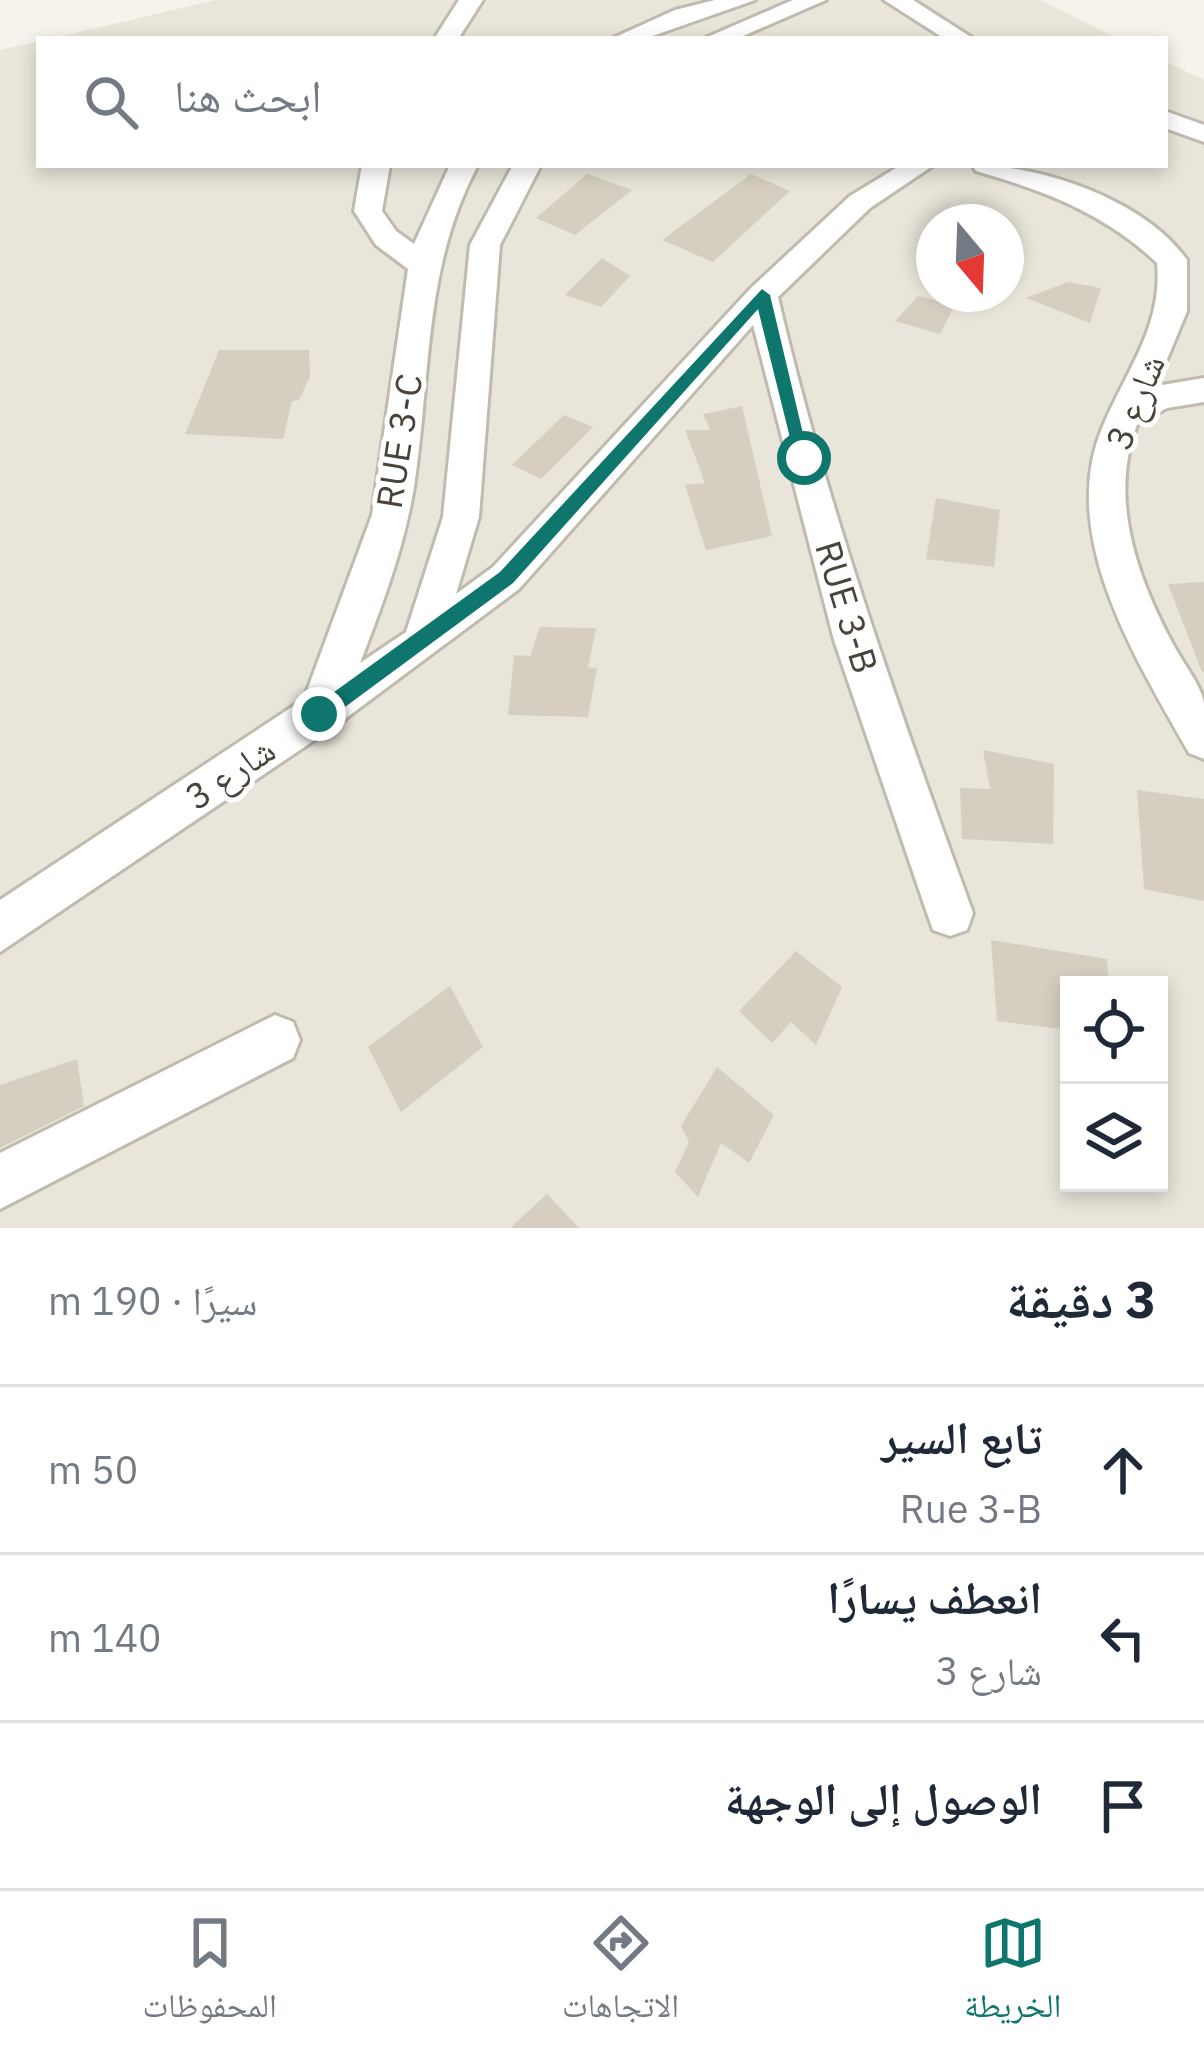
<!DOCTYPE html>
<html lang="ar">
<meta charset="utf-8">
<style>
body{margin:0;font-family:"IBM Plex Sans","Noto Naskh Arabic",sans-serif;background:#f2f2f3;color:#1f2937;direction:rtl}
.controls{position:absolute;right:36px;bottom:36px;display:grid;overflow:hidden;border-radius:0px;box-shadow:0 6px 18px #0003}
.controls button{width:108px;height:108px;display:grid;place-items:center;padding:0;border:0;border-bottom:3px solid #e0e1e3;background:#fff;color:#1f2937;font:60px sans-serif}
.compass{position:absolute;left:916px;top:204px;width:108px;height:108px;border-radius:50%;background:#fff;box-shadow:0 6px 18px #0003;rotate:161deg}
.stop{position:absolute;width:36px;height:36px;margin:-27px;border:9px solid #0f766e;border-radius:50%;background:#fff}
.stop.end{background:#0f766e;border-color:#fff;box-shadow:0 3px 12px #0008}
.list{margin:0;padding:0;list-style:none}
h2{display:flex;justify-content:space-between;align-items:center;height:156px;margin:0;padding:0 48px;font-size:51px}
h2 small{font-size:39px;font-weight:400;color:#747a83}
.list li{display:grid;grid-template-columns:78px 1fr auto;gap:36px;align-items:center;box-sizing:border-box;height:168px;padding:0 48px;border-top:3px solid #e0e1e3}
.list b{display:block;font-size:45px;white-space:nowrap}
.list p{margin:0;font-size:39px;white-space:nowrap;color:#747a83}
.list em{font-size:39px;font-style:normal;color:#747a83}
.icon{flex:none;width:66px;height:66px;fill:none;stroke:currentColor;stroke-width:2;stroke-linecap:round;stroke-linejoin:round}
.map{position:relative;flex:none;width:1204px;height:1228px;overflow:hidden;direction:ltr}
.search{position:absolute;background:#fff;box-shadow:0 6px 18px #0003;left:36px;right:36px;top:36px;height:132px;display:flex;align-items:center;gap:30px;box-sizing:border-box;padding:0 42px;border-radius:0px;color:#747a83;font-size:45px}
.sheet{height:660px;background:#fff}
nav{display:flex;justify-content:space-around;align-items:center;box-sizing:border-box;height:168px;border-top:3px solid #e0e1e3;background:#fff;font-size:33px;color:#747a83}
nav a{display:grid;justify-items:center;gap:6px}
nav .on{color:#0f766e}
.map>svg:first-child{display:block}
.residential{fill:#e9e5da;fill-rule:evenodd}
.building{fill:#d6cfc1}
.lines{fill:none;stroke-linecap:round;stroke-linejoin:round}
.minor-casing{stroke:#c0bbae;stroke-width:6}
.minor{fill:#fff;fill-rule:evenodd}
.route{fill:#0f766e}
.labels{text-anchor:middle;stroke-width:10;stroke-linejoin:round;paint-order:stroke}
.street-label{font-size:36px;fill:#494439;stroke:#fff}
</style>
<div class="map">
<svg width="1204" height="1228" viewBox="0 0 1204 1228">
<rect width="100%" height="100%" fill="#f5f3ec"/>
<g class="residential">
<polygon points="216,0 1040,0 1119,39 49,39"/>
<path d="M 39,41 L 39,165 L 1165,165 L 1165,61 L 1204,80 L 1204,1228 L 0,1228 L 0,50 ZM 934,222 L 1006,222 L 1006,294 L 934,294 ZM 1069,985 L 1159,985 L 1159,1183 L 1069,1183 Z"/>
</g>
<g class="building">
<polygon points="587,174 632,190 575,235 536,218"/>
<polygon points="751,174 790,191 713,262 662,240"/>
<polygon points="602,258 630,276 601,307 565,295"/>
<polygon points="1068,282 1101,288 1090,323 1026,298"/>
<polygon points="918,296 955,305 940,334 895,321"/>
<polygon points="219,350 309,350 310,377 299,400 292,401 283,439 185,434"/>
<polygon points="742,406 772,536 706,550 685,485 705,483 685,430 710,430 703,414"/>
<polygon points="564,415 593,427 541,479 512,465"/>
<polygon points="936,498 1000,510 994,567 926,559"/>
<polygon points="1204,582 1204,671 1202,672 1168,584"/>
<polygon points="540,627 596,628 588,667 597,668 588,717 508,715 514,655 530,656"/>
<polygon points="983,750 1054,764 1053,844 962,839 960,788 990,789"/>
<polygon points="1137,790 1204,799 1204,901 1144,889"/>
<polygon points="991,940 1107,959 1109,985 1069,985 1069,1030 997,1021"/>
<polygon points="796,951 842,987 816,1045 791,1022 772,1043 739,1011"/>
<polygon points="450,986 483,1047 401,1112 368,1047"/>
<polygon points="77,1059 84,1106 0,1148 0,1085"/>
<polygon points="717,1067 774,1115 749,1163 721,1143 698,1197 675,1172 689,1142 681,1126"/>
<polygon points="547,1194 579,1228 510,1228"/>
</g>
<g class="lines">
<g class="minor-casing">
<g id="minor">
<polygon points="459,0 483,0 458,39 434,39"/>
<polygon points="715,0 755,0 644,39 611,39 675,10"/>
<polygon points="793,0 826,0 736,39 703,39"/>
<polygon points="884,0 913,0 974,39 945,39"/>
<polygon points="1165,111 1204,125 1204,142 1165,128"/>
<path d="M 362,165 L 390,165 L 382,211 L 396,231 L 414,244 L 450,165 L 478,165 C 423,267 431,376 414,487 C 404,548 382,606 360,663 L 406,632 L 443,517 L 470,245 L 513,165 L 541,165 L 500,245 L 479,517 L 456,594 L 493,567 L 751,288 L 850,196 L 901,165 L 934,165 L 870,208 L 778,297 C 827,508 899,710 973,913 L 967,930 L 950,936 L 933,930 L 927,913 L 834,640 L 753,325 L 519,589 L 334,727 L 0,952 L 0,900 L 304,699 L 372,515 L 408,269 L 376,245 L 354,211 Z"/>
<path d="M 972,165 C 1042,165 1145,200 1187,260 L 1187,311 L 1156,386 L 1204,378 L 1204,402 L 1167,408 L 1137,425 C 1108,499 1138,580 1174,646 C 1183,663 1201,685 1204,703 C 1204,720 1204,741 1204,759 L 1189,753 C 1137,660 1056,535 1103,426 C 1126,371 1163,326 1157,263 C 1106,214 1043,190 976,171 Z"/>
<polygon points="275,1015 293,1022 300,1040 293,1058 0,1209 0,1153"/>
</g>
</g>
<use href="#minor" class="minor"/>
</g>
<polygon class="route" points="762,289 770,295 810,463 804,465 795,458 758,309 513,583 326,721 312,721 312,708 500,572"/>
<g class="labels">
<g class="street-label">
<text transform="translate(1135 402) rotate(-68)" y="13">شارع 3</text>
<text transform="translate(399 441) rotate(-81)" y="13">RUE 3-C</text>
<text transform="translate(847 607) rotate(73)" y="13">RUE 3-B</text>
<text transform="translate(230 773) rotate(-34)" y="13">شارع 3</text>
</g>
</g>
</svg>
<div class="controls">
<button><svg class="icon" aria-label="locate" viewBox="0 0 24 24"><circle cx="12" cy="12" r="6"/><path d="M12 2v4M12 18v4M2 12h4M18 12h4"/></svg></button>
<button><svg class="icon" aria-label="layers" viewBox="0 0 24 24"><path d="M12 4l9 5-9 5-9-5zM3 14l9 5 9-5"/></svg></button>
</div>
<svg class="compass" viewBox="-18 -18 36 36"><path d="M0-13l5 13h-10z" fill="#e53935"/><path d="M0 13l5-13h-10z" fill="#747a83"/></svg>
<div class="stop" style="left:804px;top:458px"></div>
<div class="stop end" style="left:319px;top:714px"></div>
<div class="search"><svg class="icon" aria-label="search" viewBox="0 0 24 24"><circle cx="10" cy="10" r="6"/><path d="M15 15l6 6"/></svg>ابحث هنا</div>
</div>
<section class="sheet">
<h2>3 دقيقة<small>سيرًا · 190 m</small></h2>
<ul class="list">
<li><svg class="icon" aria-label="ahead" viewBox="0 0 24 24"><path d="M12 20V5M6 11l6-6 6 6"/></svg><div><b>تابع السير</b><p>Rue 3-B</p></div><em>50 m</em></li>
<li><svg class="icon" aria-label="left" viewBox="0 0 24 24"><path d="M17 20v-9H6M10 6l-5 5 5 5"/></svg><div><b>انعطف يسارًا</b><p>شارع 3</p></div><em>140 m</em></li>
<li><svg class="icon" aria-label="arrive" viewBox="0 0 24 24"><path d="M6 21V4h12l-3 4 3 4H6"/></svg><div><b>الوصول إلى الوجهة</b></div></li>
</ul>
</section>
<nav>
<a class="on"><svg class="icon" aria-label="map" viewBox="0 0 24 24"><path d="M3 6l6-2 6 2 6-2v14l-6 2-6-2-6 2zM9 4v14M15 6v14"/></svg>الخريطة</a>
<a><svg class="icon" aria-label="directions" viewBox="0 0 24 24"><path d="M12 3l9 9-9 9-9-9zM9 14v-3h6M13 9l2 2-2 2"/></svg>الاتجاهات</a>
<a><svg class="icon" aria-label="saved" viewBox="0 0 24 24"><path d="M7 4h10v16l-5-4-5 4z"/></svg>المحفوظات</a>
</nav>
